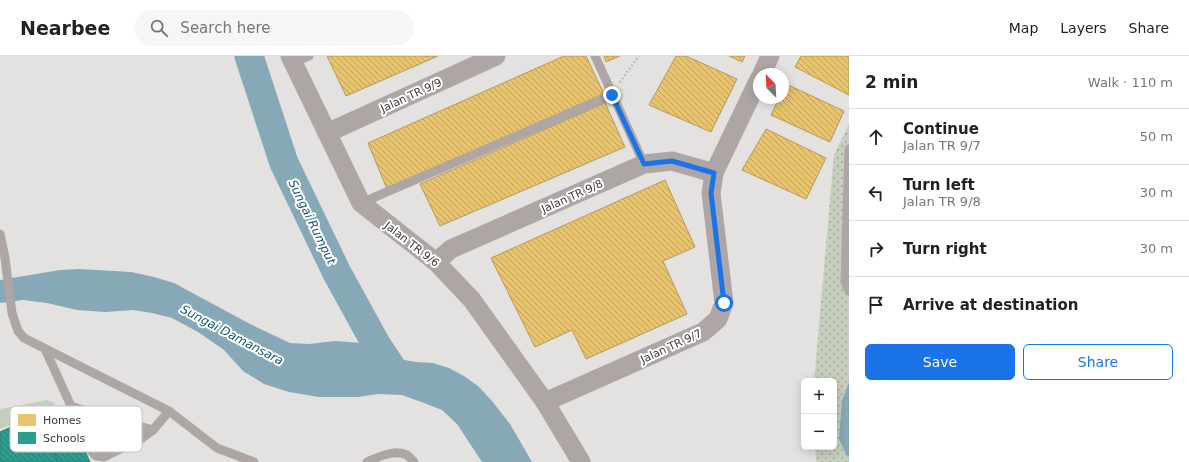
<!DOCTYPE html>
<meta charset="utf-8">
<style>
body{margin:0;font-family:"DejaVu Sans",sans-serif;background:#f6f6f6;color:#222}
.controls{position:absolute;right:12px;bottom:12px;display:grid;overflow:hidden;border-radius:6px;box-shadow:0 2px 10px #0003}
.controls button{width:36px;height:36px;display:grid;place-items:center;padding:0;border:0;border-bottom:1px solid #e0e0e0;background:#fff;color:#222;font:20px sans-serif}
.compass{position:absolute;left:753px;top:12px;width:36px;height:36px;border-radius:50%;background:#fff;box-shadow:0 2px 10px #0003;rotate:336deg}
.stop{position:absolute;width:12px;height:12px;margin:-9px;border:3px solid #1a73e8;border-radius:50%;background:#fff}
.stop.end{background:#1a73e8;border-color:#fff;box-shadow:0 1px 4px #0008}
.list{margin:0;padding:0;list-style:none}
h2{display:flex;justify-content:space-between;align-items:center;height:52px;margin:0;padding:0 16px;font-size:17px}
h2 small{font-size:13px;font-weight:400;color:#767676}
.list li{display:grid;grid-template-columns:26px 1fr auto;gap:12px;align-items:center;box-sizing:border-box;height:56px;padding:0 16px;border-top:1px solid #e0e0e0}
.list b{display:block;font-size:15px;white-space:nowrap}
.list p{margin:0;font-size:13px;white-space:nowrap;color:#767676}
.list em{font-size:13px;font-style:normal;color:#767676}
.actions{display:flex;gap:8px;padding:12px 16px}
.actions a{flex:1;padding:9px 0;border:1px solid #1a73e8;border-radius:6px;text-align:center;font-size:14px;color:#1a73e8}
.actions .main{background:#1a73e8;color:#fff}
.icon{flex:none;width:22px;height:22px;fill:none;stroke:currentColor;stroke-width:2;stroke-linecap:round;stroke-linejoin:round}
.map{position:relative;flex:none;width:849px;height:406px;overflow:hidden}
header{display:flex;align-items:center;gap:24px;box-sizing:border-box;height:56px;padding:0 20px;background:#fff;border-bottom:1px solid #e0e0e0}
header strong{font-size:19px}
nav{display:flex;gap:22px;margin-inline-start:auto;font-size:14px}
.search{width:280px;height:36px;background:#f6f6f6;display:flex;align-items:center;gap:10px;box-sizing:border-box;padding:0 14px;border-radius:22px;color:#767676;font-size:15px}
main{display:flex}
aside{flex:1;background:#fff}
.map>svg:first-child{display:block}
.grass{fill:url(#grass-dots)}
.garden{fill:#c6cebd}
.water{fill:#86a8b7}
.homes{fill:url(#homes-back-hatch);stroke:#b49a5b}
.schools{fill:url(#schools-back-hatch);stroke:#2f7f75}
.lines{fill:none;stroke-linecap:round;stroke-linejoin:round}
.river{stroke:#86a8b7;stroke-width:29}
.path{stroke:#a6a19f;stroke-width:2.5;stroke-dasharray:1 3;stroke-linecap:butt}
.service{stroke:#ada6a4;stroke-width:9}
.minor{stroke:#ada6a4;stroke-width:19}
.route{stroke:#1a73e8;stroke-width:5}
.labels{text-anchor:middle;stroke-width:4;stroke-linejoin:round;paint-order:stroke}
.street-label{font-size:11px;fill:#3a3937;stroke:#fff}
.water-label{font-size:12px;font-style:italic;fill:#15566f;stroke:#fff}
.key{fill:#fff;stroke:#c4c4c3;stroke-width:1}
.key-label{font-size:11px;fill:#3a3937}
</style>
<header>
<strong>Nearbee</strong>
<div class="search"><svg class="icon" aria-label="search" viewBox="0 0 24 24"><circle cx="10" cy="10" r="6"/><path d="M15 15l6 6"/></svg>Search here</div>
<nav><a>Map</a><a>Layers</a><a>Share</a></nav>
</header>
<main>
<div class="map">
<svg width="849" height="406" viewBox="0 0 849 406">
<defs>
<pattern id="grass-dots" width="8" height="8" patternUnits="userSpaceOnUse"><rect width="8" height="8" fill="#c6cebd"/><path d="M2 2h.1M6 6h.1" fill="none" stroke="#a2a89a" stroke-width="1.8" stroke-linecap="round"/></pattern>
<pattern id="homes-back-hatch" width="6" height="6" patternUnits="userSpaceOnUse"><rect width="6" height="6" fill="#e9c46a"/><path d="M-1 5l2 2M0 0l6 6M5-1l2 2" fill="none" stroke="#bea058"/></pattern>
<pattern id="schools-back-hatch" width="6" height="6" patternUnits="userSpaceOnUse"><rect width="6" height="6" fill="#2a9d8f"/><path d="M-1 5l2 2M0 0l6 6M5-1l2 2" fill="none" stroke="#258176"/></pattern>
</defs>
<rect width="100%" height="100%" fill="#e4e2e0"/>
<polygon class="grass" points="849,68 849,406 816,406 815,391 834,391 834,325 814,325 834,99"/>
<polygon class="garden" points="47,344 55,347 55,348 51,353 0,373 0,353"/>
<g class="water">
<polygon points="79,213 131,216 154,221 174,227 250,268 290,287 309,288 335,285 376,288 399,303 416,306 433,307 449,312 464,320 478,330 492,345 510,368 532,406 482,406 457,368 442,354 424,347 402,339 378,338 358,341 319,341 289,336 264,328 243,315 224,294 198,276 172,262 152,257 133,254 105,256 77,254 47,247 23,244 0,247 0,224 60,214"/>
<polygon points="849,326 849,401 847,400 839,383 842,345"/>
</g>
<g class="homes">
<polygon points="327,0 438,0 346,40"/>
<polygon points="564,0 586,0 604,38 387,133 368,87"/>
<polygon points="604,0 620,0 606,6"/>
<polygon points="676,0 686,0 737,23 711,76 649,49"/>
<polygon points="729,0 745,0 742,6"/>
<polygon points="801,0 849,0 849,39 795,11"/>
<polygon points="786,28 844,55 830,86 771,59 779,42 783,42 783,34"/>
<polygon points="605,47 625,91 440,170 420,128"/>
<polygon points="766,73 826,102 806,143 742,114"/>
<polygon points="665,124 695,191 663,205 687,258 586,303 572,274 535,291 491,202"/>
</g>
<g class="schools">
<polygon points="38,359 58,406 0,406 0,376"/>
<polygon points="70,361 90,406 58,406 44,372"/>
</g>
<g class="lines">
<polyline class="river" points="249,0 284,107 337,217 376,288 397,320"/>
<polyline class="path" points="620,26 639,0"/>
<g class="service">
<polyline points="595,0 644,108"/>
<polyline points="293,7 309,0"/>
<polyline points="849,93 845,226 849,235"/>
<polyline points="361,147 612,39"/>
<polyline points="0,178 5,202 12,257 18,275 24,282 169,355 217,392 254,406"/>
<polyline points="45,293 92,396 96,400 104,401 141,383 153,374 169,355"/>
<polyline points="70,350 153,374"/>
<path d="M 367,406 C 378,401 395,393 407,399 C 409,400 412,404 414,406"/>
</g>
<g class="minor">
<polyline points="290,0 361,147 436,206 472,244 545,346 581,406"/>
<polyline points="762,18 770,0"/>
<polyline points="327,77 496,0"/>
<polyline points="436,206 451,193 644,108 672,105 714,117"/>
<polyline points="545,346 703,276 718,263 724,247 711,137 714,117 759,23"/>
</g>
</g>
<g class="lines">
<polyline class="route" points="612,39 644,108 672,105 714,117 711,137 724,247"/>
</g>
<g class="labels">
<g class="street-label">
<text transform="translate(411 39) rotate(-25)" y="4">Jalan TR 9/9</text>
<text transform="translate(572 140) rotate(-24)" y="4">Jalan TR 9/8</text>
<text transform="translate(412 188) rotate(38)" y="4">Jalan TR 9/6</text>
<text transform="translate(671 290) rotate(-25)" y="4">Jalan TR 9/7</text>
</g>
<g class="water-label">
<text transform="translate(312 166) rotate(64)" y="4">Sungai Rumput</text>
<text transform="translate(232 279) rotate(28)" y="4">Sungai Damansara</text>
</g>
</g>
<rect x="10" y="350" width="132" height="46" rx="6" class="key"/>
<rect x="18" y="358" width="18" height="12" fill="#e9c46a"/>
<rect x="18" y="376" width="18" height="12" fill="#2a9d8f"/>
<g class="key-label">
<text x="43" y="368">Homes</text>
<text x="43" y="386">Schools</text>
</g>
</svg>
<div class="controls">
<button>+</button>
<button>−</button>
</div>
<svg class="compass" viewBox="-18 -18 36 36"><path d="M0-13l5 13h-10z" fill="#e53935"/><path d="M0 13l5-13h-10z" fill="#767676"/></svg>
<div class="stop" style="left:724px;top:247px"></div>
<div class="stop end" style="left:612px;top:39px"></div>
</div>
<aside>
<h2>2 min<small>Walk · 110 m</small></h2>
<ul class="list">
<li><svg class="icon" aria-label="ahead" viewBox="0 0 24 24"><path d="M12 20V5M6 11l6-6 6 6"/></svg><div><b>Continue</b><p>Jalan TR 9/7</p></div><em>50 m</em></li>
<li><svg class="icon" aria-label="left" viewBox="0 0 24 24"><path d="M17 20v-9H6M10 6l-5 5 5 5"/></svg><div><b>Turn left</b><p>Jalan TR 9/8</p></div><em>30 m</em></li>
<li><svg class="icon" aria-label="right" viewBox="0 0 24 24"><path d="M7 20v-9h11M14 6l5 5-5 5"/></svg><div><b>Turn right</b></div><em>30 m</em></li>
<li><svg class="icon" aria-label="arrive" viewBox="0 0 24 24"><path d="M6 21V4h12l-3 4 3 4H6"/></svg><div><b>Arrive at destination</b></div></li>
</ul>
<div class="actions"><a class="main">Save</a><a>Share</a></div>
</aside>
</main>
